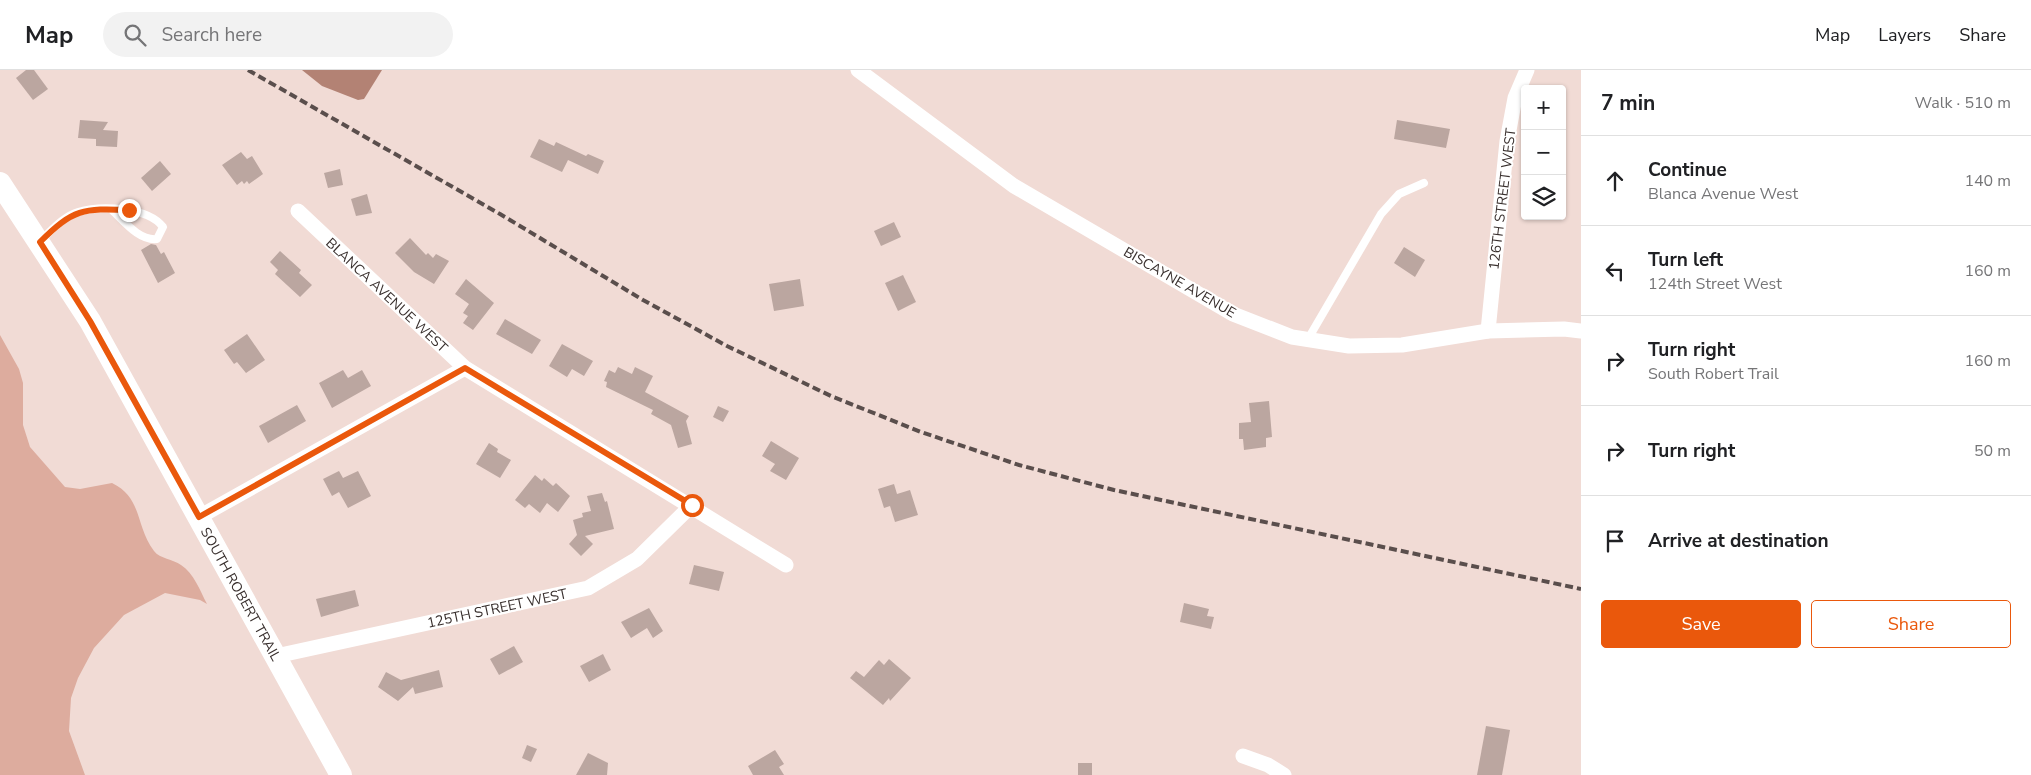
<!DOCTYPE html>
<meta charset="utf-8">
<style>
body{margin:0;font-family:"Nunito Sans",sans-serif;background:#f2f2f2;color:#202124}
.controls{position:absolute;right:15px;top:15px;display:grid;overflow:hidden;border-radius:5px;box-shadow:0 1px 4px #0004}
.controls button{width:45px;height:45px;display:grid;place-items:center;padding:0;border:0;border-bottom:1px solid #e0e0e0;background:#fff;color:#202124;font:25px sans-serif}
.stop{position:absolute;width:15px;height:15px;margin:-11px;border:4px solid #ea580c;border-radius:50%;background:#fff}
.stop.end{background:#ea580c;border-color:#fff;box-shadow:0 1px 5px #0008}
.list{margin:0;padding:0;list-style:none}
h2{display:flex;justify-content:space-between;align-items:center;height:65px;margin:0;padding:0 20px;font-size:21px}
h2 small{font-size:16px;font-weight:400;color:#757577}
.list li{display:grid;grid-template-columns:32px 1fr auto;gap:15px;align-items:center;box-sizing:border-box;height:90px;padding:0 20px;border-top:1px solid #e0e0e0}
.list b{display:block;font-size:19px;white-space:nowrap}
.list p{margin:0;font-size:16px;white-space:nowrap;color:#757577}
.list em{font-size:16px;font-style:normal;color:#757577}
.actions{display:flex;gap:10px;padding:15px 20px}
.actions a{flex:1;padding:11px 0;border:1px solid #ea580c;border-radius:5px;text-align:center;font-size:18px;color:#ea580c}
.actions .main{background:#ea580c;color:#fff}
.icon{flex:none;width:28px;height:28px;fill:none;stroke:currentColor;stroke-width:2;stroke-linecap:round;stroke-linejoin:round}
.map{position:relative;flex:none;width:1581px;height:705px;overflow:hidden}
header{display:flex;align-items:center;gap:30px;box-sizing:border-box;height:70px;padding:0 25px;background:#fff;border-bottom:1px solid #e0e0e0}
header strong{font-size:24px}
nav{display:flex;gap:28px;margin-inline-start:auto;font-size:18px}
.search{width:350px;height:45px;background:#f2f2f2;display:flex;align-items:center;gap:12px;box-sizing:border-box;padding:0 18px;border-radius:28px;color:#757577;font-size:19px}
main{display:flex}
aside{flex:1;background:#fff}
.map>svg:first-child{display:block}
.green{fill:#ddac9e}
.water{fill:#b38274}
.building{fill:#bba6a0}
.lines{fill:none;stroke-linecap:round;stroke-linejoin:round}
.lane{stroke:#fff;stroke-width:8}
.street{stroke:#fff;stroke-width:15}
.primary{stroke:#fff;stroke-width:22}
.rail{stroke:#5a4e4c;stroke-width:4;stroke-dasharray:8 4;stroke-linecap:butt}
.route{stroke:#ea580c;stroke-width:6}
.labels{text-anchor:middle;stroke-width:4;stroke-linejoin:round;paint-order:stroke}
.street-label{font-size:14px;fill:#382f2d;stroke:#fff}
</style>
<header>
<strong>Map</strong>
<div class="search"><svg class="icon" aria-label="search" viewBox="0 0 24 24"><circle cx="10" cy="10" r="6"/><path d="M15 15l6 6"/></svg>Search here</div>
<nav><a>Map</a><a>Layers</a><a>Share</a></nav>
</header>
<main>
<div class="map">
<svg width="1581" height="705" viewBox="0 0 1581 705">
<rect width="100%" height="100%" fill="#f1dbd5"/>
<path class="green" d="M 0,265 L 19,299 L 23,313 L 23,355 L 30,377 L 65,417 L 80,419 L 112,413 C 143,428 135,456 154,481 C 160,489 173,489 181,495 C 194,503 200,521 207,534 L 200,530 L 165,523 L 124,545 L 94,578 L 78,608 L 71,628 L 69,661 L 85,705 L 0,705 Z"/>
<polygon class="water" points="302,0 382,0 364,29 358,30 322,16"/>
<g class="building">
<polygon points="26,0 34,0 48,19 33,30 16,8"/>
<polygon points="80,50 108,52 103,60 118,61 117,77 96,76 96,69 78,68"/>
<polygon points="1397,50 1450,59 1446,78 1394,69"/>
<polygon points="539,69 554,76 556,72 586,86 588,84 604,91 598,104 568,90 562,102 530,87"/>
<polygon points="241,82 247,89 252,86 263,104 249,114 247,111 244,114 242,111 237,115 222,95"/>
<polygon points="160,91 171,104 152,121 141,108"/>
<polygon points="340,99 343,115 328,118 324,103"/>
<polygon points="367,124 372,143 356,146 351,129"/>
<polygon points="894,152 901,167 881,176 874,161"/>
<polygon points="410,168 426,185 428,183 433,188 436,184 449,191 434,214 414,202 395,183"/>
<polygon points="151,174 156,175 161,184 164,182 175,203 158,213 141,180"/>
<polygon points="1404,177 1425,190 1415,207 1394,193"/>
<polygon points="280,181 301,200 299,203 312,215 300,227 275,204 278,200 270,192"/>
<polygon points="903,205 916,232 898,241 885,213"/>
<polygon points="466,209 494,233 473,260 463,253 468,246 463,243 469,234 455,224"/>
<polygon points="800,209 804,236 774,241 769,214"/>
<polygon points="505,249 541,270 532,284 496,264"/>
<polygon points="247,264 265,290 246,303 237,292 234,294 224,280"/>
<polygon points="562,274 593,291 584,306 572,299 567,307 549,296"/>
<polygon points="618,297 632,304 635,297 653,306 645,322 689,346 686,351 692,374 678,378 671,355 651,344 653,340 606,317 607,312 604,311 609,300 615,303"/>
<polygon points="343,300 348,308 362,300 371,316 332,338 319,313"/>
<polygon points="1269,331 1272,367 1266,368 1266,377 1244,380 1243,369 1239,369 1239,353 1251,352 1249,333"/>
<polygon points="297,335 306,351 268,373 259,356"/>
<polygon points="718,336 729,341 723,352 713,347"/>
<polygon points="771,371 799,388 786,410 770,401 775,394 762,386"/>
<polygon points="489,373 498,379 497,382 511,390 500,408 476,394"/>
<polygon points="339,401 343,408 358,401 371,426 348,438 339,422 332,426 323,409"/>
<polygon points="535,405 542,411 544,408 553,416 556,413 570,426 558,442 547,433 540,443 529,434 525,438 515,430"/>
<polygon points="894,414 897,424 910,420 918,445 895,452 890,436 884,438 878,419"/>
<polygon points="602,423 605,432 607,431 614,459 585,466 593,474 581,486 569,474 577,465 573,450 583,447 582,443 591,441 587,426"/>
<polygon points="694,495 724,502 719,521 689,514"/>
<polygon points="355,520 359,536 321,547 316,529"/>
<polygon points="1184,533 1209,539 1207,546 1214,547 1211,559 1180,552"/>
<polygon points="649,538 663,561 653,568 647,558 631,568 621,552"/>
<polygon points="514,576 523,592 499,605 490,589"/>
<polygon points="603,584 611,600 589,612 580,596"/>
<polygon points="889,589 911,608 890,631 889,628 883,635 850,608 856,601 864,607 879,590 884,595"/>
<polygon points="439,600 443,617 415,624 413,617 398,631 378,617 386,602 401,610"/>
<polygon points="1486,656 1510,660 1502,705 1477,705"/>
<polygon points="527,675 537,679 531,692 522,688"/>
<polygon points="775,680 784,694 779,697 784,705 753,705 748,696"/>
<polygon points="588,683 608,693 607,705 576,705"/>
<rect x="1078" y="693" width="14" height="12"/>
</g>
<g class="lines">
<g class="lane">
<path d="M 41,170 C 52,160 64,146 78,142 C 101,135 148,137 163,157 L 157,169 C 139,171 124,151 112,140"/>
<polyline points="1308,269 1381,144 1399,124 1424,113"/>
</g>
<g class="street">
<polyline points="858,0 1014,116 1233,244 1292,267 1349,276 1402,275 1488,261 1564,259 1581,261"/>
<polyline points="298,141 465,298 786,495"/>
<polyline points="1488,261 1507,71 1515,28 1527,0"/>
<polyline points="199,447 465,298"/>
<polyline points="276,586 588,518 637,489 692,435"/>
<polyline points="1243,686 1268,695 1284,705"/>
</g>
<polyline class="primary" points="0,113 90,251 341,705"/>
<polyline class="rail" points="248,0 500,144 643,230 727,276 831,326 921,362 1019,395 1114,420 1581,519"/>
</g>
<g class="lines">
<path class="route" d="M 129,140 C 83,138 73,139 40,172 L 90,251 L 199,447 L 465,298 L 692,435"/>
</g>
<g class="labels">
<g class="street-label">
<text transform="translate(1502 129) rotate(-83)" y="5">126TH STREET WEST</text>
<text transform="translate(1180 212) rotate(30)" y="5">BISCAYNE AVENUE</text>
<text transform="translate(387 225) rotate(43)" y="5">BLANCA AVENUE WEST</text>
<text transform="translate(241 524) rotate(61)" y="5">SOUTH ROBERT TRAIL</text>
<text transform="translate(497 538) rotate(-12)" y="5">125TH STREET WEST</text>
</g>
</g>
</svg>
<div class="controls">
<button>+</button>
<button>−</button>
<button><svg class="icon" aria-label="layers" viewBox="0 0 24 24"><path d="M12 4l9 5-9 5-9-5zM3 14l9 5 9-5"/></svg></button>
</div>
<div class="stop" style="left:692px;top:435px"></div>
<div class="stop end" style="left:129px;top:140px"></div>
</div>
<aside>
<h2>7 min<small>Walk · 510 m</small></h2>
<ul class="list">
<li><svg class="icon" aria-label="ahead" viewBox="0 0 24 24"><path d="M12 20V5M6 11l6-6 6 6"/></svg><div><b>Continue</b><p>Blanca Avenue West</p></div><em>140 m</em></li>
<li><svg class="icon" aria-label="left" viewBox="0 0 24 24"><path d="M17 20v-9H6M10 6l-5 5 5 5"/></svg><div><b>Turn left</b><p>124th Street West</p></div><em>160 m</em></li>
<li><svg class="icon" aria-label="right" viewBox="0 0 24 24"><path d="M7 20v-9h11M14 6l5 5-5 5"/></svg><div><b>Turn right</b><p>South Robert Trail</p></div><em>160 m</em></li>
<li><svg class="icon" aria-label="right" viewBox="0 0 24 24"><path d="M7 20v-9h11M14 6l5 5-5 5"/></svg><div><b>Turn right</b></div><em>50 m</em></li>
<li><svg class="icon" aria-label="arrive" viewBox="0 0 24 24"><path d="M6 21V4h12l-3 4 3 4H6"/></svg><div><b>Arrive at destination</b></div></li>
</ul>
<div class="actions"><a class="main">Save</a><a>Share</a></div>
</aside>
</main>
